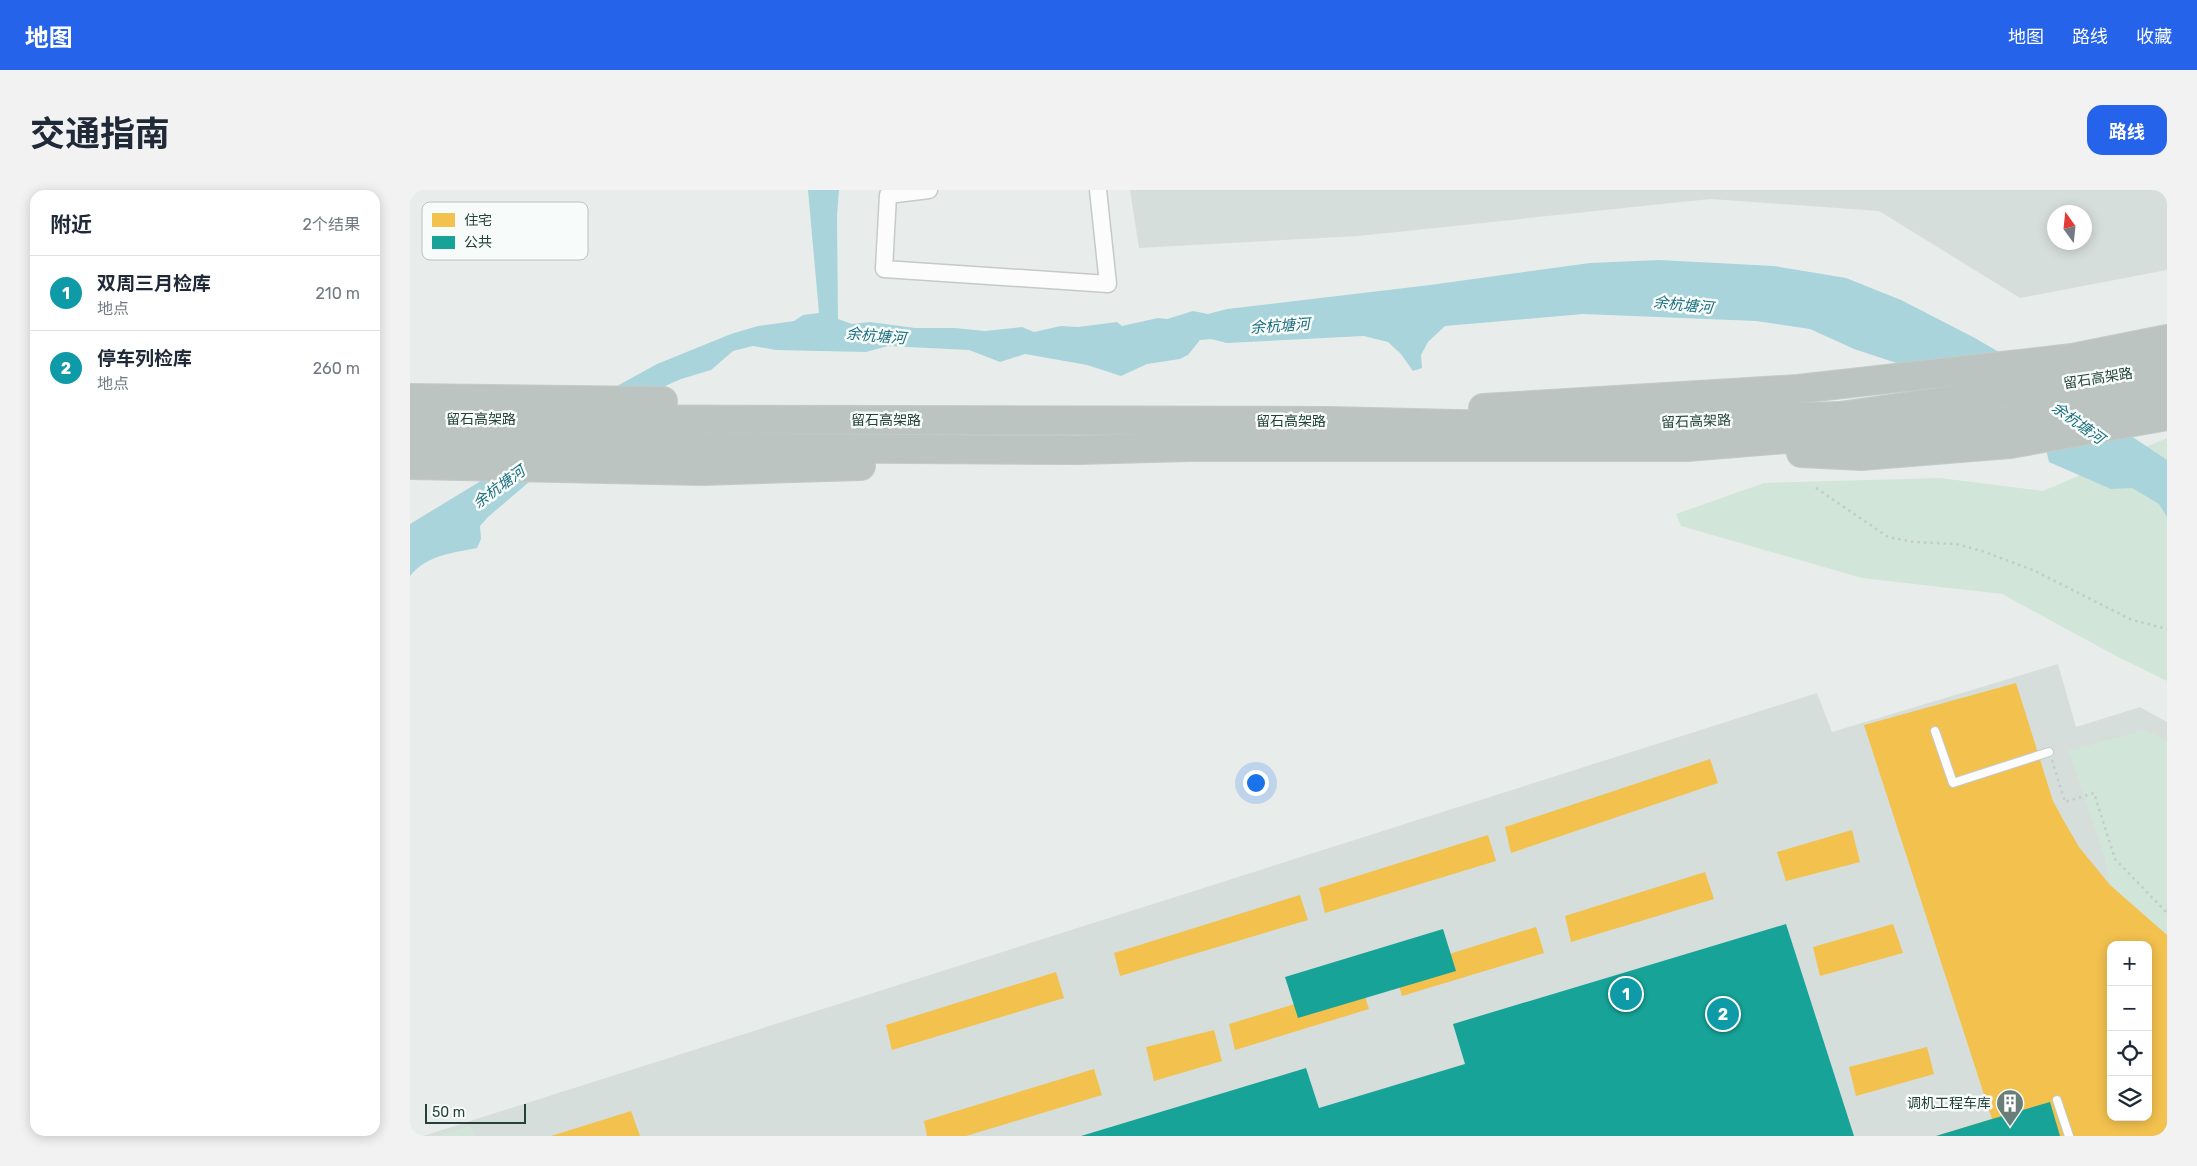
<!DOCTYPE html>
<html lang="zh">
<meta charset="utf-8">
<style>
body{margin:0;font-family:Rubik,"Noto Sans SC",sans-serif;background:#f2f2f3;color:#1f2937}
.controls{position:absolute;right:15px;bottom:15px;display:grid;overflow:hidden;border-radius:10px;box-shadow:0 2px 12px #0003}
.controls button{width:45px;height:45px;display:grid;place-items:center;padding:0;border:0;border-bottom:1px solid #e0e1e3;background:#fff;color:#1f2937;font:25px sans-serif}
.compass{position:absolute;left:1637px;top:15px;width:45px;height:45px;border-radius:50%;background:#fff;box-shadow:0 2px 12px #0003;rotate:345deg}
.scale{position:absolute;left:15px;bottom:12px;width:101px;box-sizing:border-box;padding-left:5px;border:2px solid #24423a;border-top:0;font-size:14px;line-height:18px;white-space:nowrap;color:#24423a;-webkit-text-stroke:4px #f7fbf9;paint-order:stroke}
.you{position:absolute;left:845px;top:592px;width:18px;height:18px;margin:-12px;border:4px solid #fff;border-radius:50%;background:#1a73e8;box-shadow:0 0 0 8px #1a73e833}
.badge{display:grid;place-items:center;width:32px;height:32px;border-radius:50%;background:#2563eb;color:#fff;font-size:16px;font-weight:700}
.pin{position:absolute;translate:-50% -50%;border:2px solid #fff;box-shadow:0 1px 5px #0006}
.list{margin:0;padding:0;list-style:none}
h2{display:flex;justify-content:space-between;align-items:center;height:65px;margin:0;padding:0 20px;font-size:21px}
h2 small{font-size:16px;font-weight:400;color:#747a83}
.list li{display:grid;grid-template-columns:32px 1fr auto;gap:15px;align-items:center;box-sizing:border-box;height:75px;padding:0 20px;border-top:1px solid #e0e1e3}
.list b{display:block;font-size:19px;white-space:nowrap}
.list p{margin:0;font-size:16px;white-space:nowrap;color:#747a83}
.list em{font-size:16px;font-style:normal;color:#747a83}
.icon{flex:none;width:28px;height:28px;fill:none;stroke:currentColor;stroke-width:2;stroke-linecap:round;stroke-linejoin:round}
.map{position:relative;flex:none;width:1757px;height:946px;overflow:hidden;border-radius:15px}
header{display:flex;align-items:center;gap:30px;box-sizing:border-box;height:70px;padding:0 25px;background:#2563eb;color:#fff}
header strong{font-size:24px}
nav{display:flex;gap:28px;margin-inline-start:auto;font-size:18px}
.intro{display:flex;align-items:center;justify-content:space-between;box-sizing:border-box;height:120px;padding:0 30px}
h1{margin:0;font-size:35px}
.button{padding:12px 22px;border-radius:15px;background:#2563eb;color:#fff;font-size:18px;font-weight:700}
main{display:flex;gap:30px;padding:0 30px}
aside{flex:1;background:#fff;border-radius:15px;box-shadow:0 2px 12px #0003}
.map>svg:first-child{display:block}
.built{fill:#d6dedb;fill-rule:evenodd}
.green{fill:#d1e6d8}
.water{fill:#a9d4db}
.homes{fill:#f2c14e;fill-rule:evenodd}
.public{fill:#17a398}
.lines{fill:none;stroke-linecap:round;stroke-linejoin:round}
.lane-casing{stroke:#c5cac8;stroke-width:10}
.street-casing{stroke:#c5cac8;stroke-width:19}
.highway-casing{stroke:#c3ccc9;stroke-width:30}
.path{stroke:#c3ccca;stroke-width:2.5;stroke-dasharray:2.5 4;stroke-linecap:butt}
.lane{stroke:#fcfcfc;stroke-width:8}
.street{stroke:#fcfcfc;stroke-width:16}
.highway{stroke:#bcc4c2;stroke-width:28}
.labels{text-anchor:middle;stroke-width:5;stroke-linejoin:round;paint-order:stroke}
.street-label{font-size:14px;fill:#24423a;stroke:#f7fbf9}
.poi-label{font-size:14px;fill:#24423a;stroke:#f7fbf9;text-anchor:end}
.water-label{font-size:15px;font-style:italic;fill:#1c6f80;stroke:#f7fbf9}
.key{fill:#f7fbf9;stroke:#b8c4c0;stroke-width:1}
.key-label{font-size:14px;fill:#24423a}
</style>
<header>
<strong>地图</strong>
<nav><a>地图</a><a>路线</a><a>收藏</a></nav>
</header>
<div class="intro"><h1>交通指南</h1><a class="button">路线</a></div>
<main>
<aside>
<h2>附近<small>2个结果</small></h2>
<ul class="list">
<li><span class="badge" style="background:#0f9aa8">1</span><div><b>双周三月检库</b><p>地点</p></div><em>210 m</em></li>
<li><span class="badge" style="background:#0f9aa8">2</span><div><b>停车列检库</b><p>地点</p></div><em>260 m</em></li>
</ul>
</aside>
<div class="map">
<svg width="1757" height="946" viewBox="0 0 1757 946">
<rect width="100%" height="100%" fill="#e8edeb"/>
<g class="built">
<path d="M 720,0 L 1757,0 L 1757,80 L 1610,108 L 1469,21 L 1300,9 L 949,46 L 729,58 ZM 1644,22 L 1674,22 L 1674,52 L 1644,52 Z"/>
<path d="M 1648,474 L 1666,537 L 1730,517 L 1757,532 L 1757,946 L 13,946 L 1407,503 L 1422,542 ZM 1701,755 L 1738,755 L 1738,927 L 1701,927 Z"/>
</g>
<g class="green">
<polygon points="1757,248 1757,491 1706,466 1592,404 1452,388 1271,336 1266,324 1354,293 1530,288 1633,301"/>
<polygon points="1734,540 1757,551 1757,745 1700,695 1695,668 1659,561"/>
<polygon points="61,936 64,946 28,946"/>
</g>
<path class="water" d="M 398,0 L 429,0 L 427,26 L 428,129 L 442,134 L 460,132 L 505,138 L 545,138 L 575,141 L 612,137 L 624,142 L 651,136 L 668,137 L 707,132 L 712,136 L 748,128 L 757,129 L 783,121 L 798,124 L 817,119 L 1020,95 L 1180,73 L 1249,70 L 1364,76 L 1436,88 L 1491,110 L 1563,147 L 1639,191 L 1757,270 L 1757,327 L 1749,314 L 1722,298 L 1701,299 L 1639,272 L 1633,247 L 1608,216 L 1579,199 L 1546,203 L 1502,178 L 1444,159 L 1400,139 L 1346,131 L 1173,124 L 1035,136 L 1018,152 L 1011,165 L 1012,178 L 1003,181 L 991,164 L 978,152 L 954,146 L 817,153 L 801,149 L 790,150 L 778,165 L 770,169 L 737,174 L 711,186 L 677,175 L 615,164 L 590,172 L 559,160 L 478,156 L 456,162 L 366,160 L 343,156 L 323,161 L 301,180 L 271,189 L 228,208 L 209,221 L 185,244 L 159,258 L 78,327 L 70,336 L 71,349 L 67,358 C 42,363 17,365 0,386 L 0,334 L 79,286 L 176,214 L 200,204 L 207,196 L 247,174 L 321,144 L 348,136 L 384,131 L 393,125 L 409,123 Z"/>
<g class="homes">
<path d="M 1606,493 L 1643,611 L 1655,633 L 1669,657 L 1700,695 L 1757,745 L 1757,946 L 1526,946 L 1582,929 L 1454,535 ZM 1701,755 L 1738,755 L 1738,927 L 1701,927 Z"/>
<polygon points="1300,569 1308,593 1101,663 1095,637"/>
<polygon points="1442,640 1450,672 1376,691 1367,662"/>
<polygon points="1078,645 1086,671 915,723 909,698"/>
<polygon points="1295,682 1304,709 1161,752 1155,726"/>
<polygon points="890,705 898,730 710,786 704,763"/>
<polygon points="1483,734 1493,763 1410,786 1403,757"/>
<polygon points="1126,737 1134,763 992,806 985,781"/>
<polygon points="646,782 654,808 482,860 476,835"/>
<polygon points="1323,787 1331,814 1189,856 1182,831"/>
<polygon points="951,794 959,819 825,860 819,834"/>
<polygon points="804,840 812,871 744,891 736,857"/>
<polygon points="1158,841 1167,872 1093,892 1083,862"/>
<polygon points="1517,857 1524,884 1446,906 1439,877"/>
<polygon points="1365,871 1374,897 1231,940 1225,915"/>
<polygon points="684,879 692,905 556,946 517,946 514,931"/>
<polygon points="992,897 1001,923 925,946 853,946 852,940"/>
<polygon points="221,921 230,946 141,946"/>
<polygon points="1199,931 1204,946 1152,946"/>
</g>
<g class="public">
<polygon points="1376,734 1444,946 671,946 896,878 909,918 1055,874 1043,834"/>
<polygon points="1033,739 1046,781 888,828 875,787"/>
<polygon points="1640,912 1650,946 1526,946 1582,929"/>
</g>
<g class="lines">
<g class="lane-casing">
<g id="lane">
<polyline points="1525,541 1543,593 1639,562"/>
<polyline points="1647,910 1659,946"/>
</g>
</g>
<g class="street-casing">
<polyline id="street" points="519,0 478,5 474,79 698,94 688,0"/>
</g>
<g class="highway-casing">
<g id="highway">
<polyline points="0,208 253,211"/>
<polyline points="1073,218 1388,199 1662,168 1757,149"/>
<polyline points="0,229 920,231 1089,235 1430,226 1661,193 1757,175"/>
<polyline points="0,256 668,260 780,257 1277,257 1589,232 1757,202"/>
<polyline points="1391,263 1451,266 1600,254 1757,226"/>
<polyline points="0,275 292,281 451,276"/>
</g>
</g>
<g class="path">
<polyline points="1406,298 1478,347 1504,352 1546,354 1572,361 1623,380 1722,430 1757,439"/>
<polyline points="1642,570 1655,612 1684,603 1705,669 1757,723"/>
</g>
<use href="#lane" class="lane"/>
<use href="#street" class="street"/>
<use href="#highway" class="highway"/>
</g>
<defs>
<g id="building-pin" transform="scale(1.4375)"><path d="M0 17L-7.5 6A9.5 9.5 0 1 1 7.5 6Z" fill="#697e78" stroke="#f7fbf9"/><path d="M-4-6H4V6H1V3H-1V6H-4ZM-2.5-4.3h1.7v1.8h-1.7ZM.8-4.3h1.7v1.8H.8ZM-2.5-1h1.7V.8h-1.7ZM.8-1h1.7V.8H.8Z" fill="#fff"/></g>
</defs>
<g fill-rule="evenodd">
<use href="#building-pin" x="1600" y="913"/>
</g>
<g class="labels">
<g class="street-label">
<text transform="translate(1688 188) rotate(-9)" y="5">留石高架路</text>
<text x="71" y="234">留石高架路</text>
<text x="476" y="235">留石高架路</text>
<text x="881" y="236">留石高架路</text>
<text transform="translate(1286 231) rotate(-2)" y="5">留石高架路</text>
</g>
<g class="poi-label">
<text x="1581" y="918">调机工程车库</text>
</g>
<g class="water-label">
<text transform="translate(1273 115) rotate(6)" y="5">余杭塘河</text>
<text transform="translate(870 136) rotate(-4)" y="5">余杭塘河</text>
<text transform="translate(466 146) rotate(5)" y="5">余杭塘河</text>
<text transform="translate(1668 233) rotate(36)" y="5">余杭塘河</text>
<text transform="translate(89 297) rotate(-36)" y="5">余杭塘河</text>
</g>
</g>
<rect x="12" y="12" width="166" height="58" rx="8" class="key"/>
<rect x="22" y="23" width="23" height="14" fill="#f2c14e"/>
<rect x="22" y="46" width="23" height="13" fill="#17a398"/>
<g class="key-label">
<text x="54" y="35">住宅</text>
<text x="54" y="57">公共</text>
</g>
</svg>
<div class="controls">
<button>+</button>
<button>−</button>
<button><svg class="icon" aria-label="locate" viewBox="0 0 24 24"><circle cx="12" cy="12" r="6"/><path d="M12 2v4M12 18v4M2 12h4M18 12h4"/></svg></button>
<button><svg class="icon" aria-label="layers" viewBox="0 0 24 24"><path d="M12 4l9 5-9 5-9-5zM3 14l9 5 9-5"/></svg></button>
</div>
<svg class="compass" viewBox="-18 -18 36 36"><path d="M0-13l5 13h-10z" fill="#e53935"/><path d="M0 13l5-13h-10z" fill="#747a83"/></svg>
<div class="scale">50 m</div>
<div class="you"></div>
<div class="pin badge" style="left:1216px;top:804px;background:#0f9aa8">1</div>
<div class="pin badge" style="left:1313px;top:824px;background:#0f9aa8">2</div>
</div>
</main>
